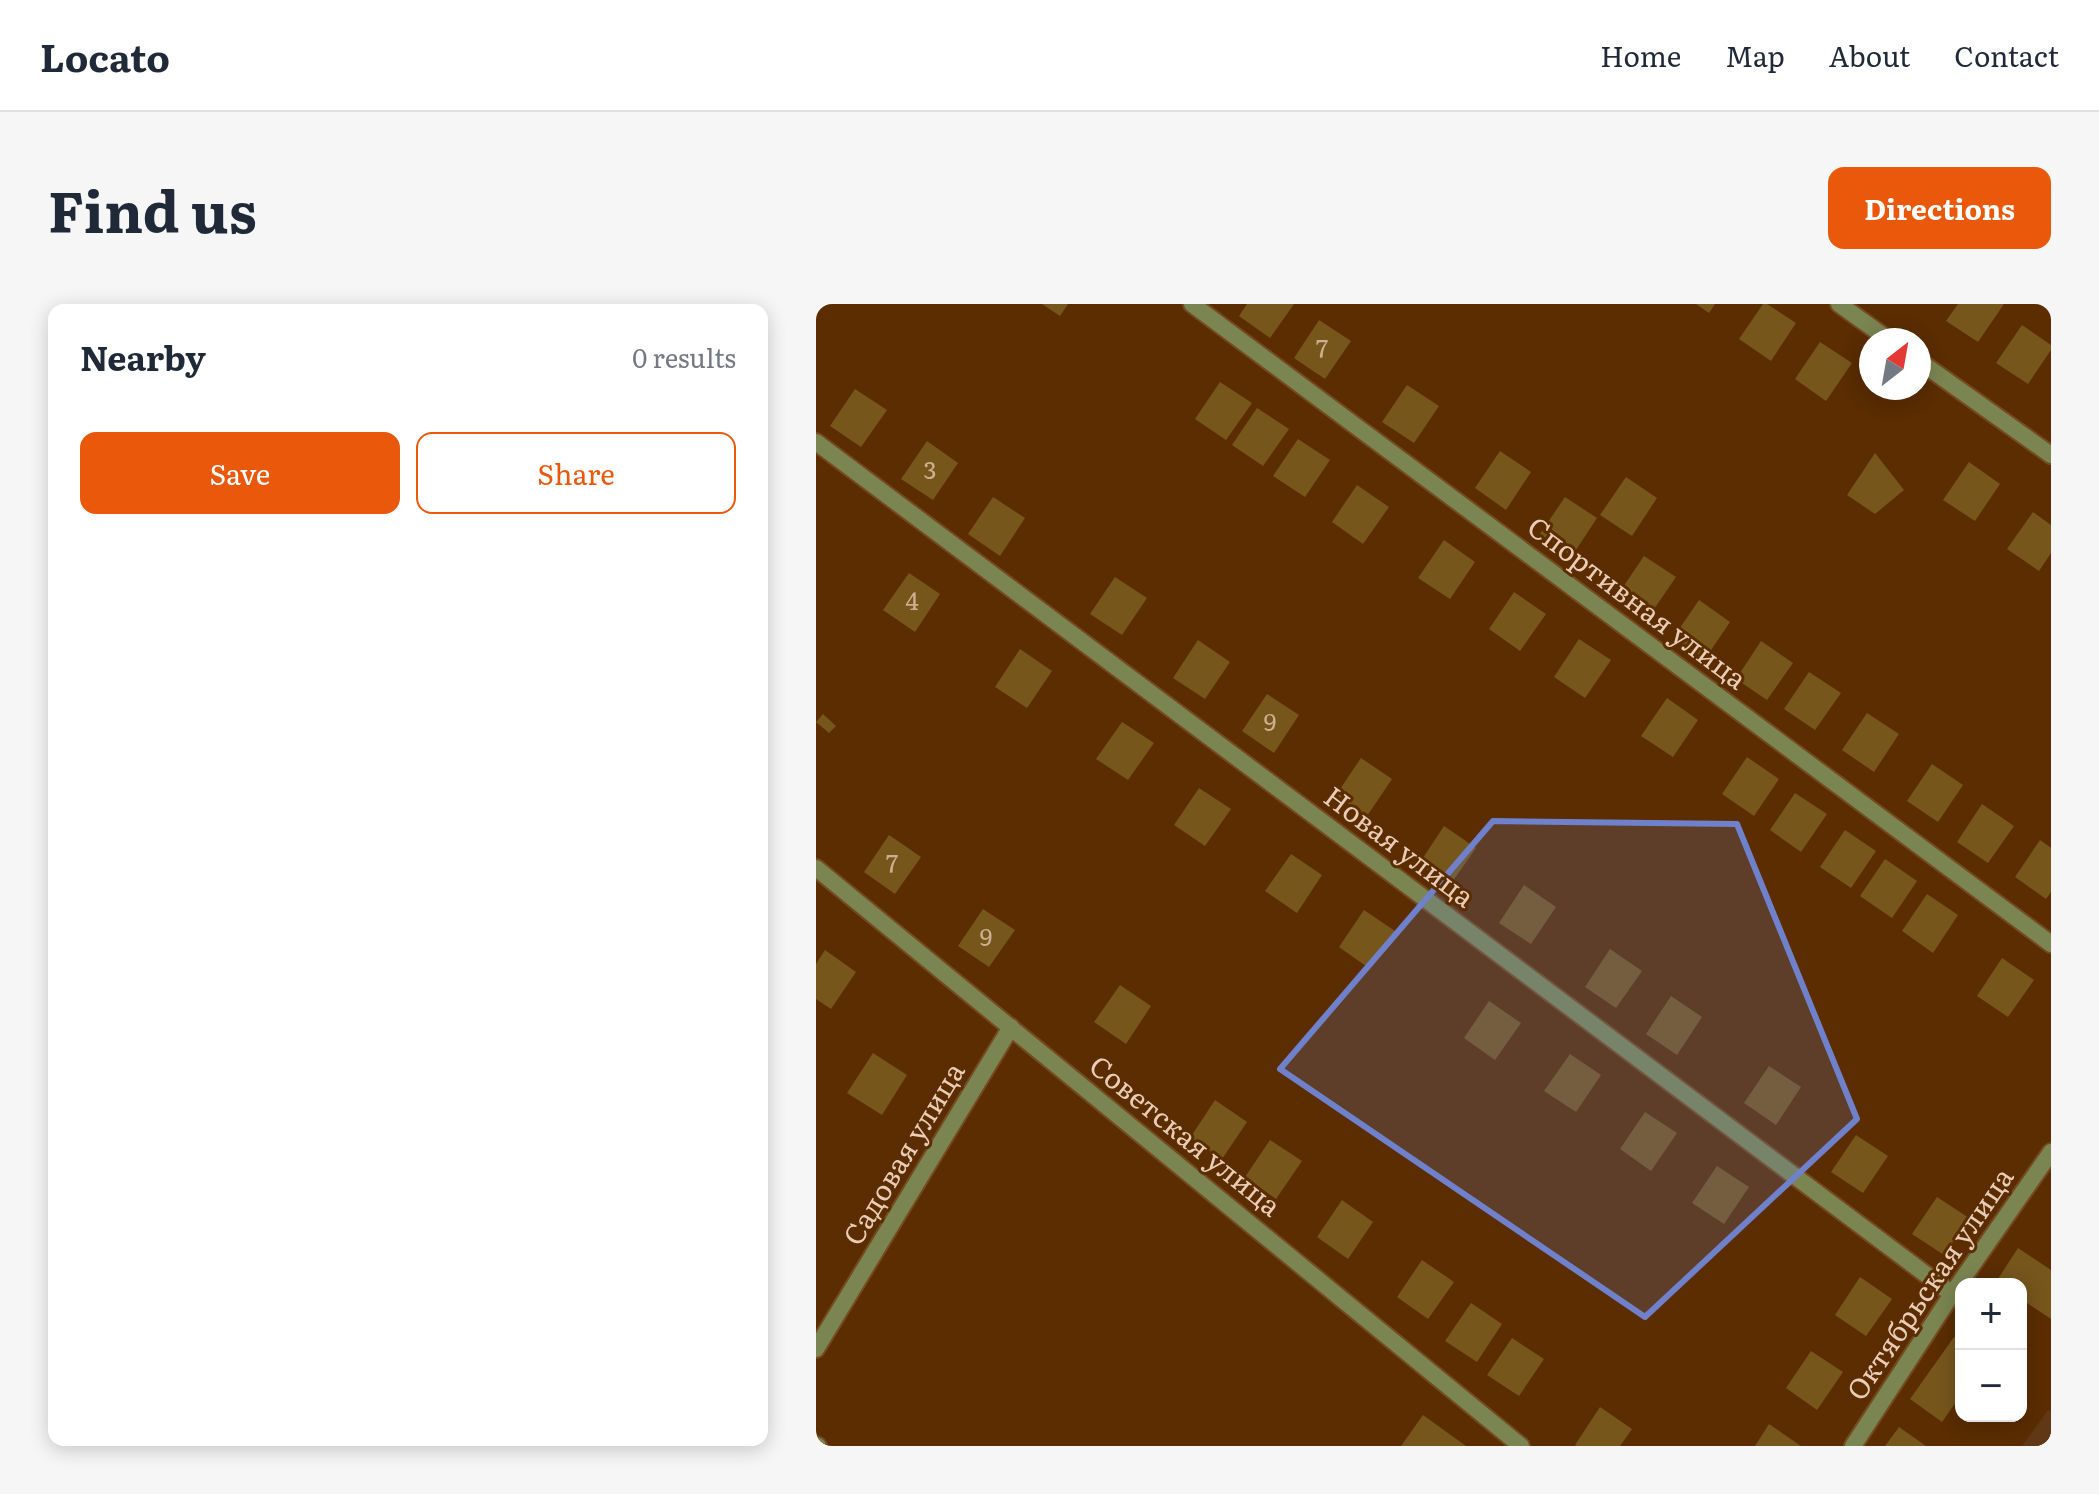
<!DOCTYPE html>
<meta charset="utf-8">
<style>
body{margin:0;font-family:Literata,serif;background:#f6f6f7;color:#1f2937}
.controls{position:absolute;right:24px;bottom:24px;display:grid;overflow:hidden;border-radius:16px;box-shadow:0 4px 20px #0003}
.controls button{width:72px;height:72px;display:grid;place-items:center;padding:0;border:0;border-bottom:2px solid #e0e1e3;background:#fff;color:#1f2937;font:40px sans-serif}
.compass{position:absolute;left:1043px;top:24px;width:72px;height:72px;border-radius:50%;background:#fff;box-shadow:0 4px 20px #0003;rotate:31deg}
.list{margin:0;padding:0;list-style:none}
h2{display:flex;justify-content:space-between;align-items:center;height:104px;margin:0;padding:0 32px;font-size:34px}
h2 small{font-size:26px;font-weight:400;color:#747a83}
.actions{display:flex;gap:16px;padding:24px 32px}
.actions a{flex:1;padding:18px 0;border:2px solid #ea580c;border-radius:16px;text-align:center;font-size:28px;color:#ea580c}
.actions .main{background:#ea580c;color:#fff}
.map{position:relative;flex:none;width:1235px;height:1142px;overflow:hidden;border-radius:16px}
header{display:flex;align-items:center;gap:48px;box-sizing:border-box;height:112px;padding:0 40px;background:#fff;border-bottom:2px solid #e0e1e3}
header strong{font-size:38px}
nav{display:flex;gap:44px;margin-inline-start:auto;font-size:28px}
.intro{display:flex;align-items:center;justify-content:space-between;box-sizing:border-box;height:192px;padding:0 48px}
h1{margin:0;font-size:56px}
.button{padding:20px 36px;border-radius:16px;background:#ea580c;color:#fff;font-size:28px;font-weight:700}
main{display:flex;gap:48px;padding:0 48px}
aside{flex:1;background:#fff;border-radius:16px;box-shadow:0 4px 20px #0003}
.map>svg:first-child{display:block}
.built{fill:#613815}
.building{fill:#77561c}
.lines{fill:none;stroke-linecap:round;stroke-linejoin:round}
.street-casing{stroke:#754a21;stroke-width:20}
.street{stroke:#7b8551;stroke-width:16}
.marked{fill:#6f81cb;fill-opacity:0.2;stroke:#6f81cb;stroke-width:6;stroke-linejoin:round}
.labels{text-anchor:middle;stroke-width:6;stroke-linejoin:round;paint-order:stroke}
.number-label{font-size:24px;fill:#ccaf91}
.street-label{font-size:28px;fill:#e9cdb8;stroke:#5b2d00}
</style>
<header>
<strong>Locato</strong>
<nav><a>Home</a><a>Map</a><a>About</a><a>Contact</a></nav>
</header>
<div class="intro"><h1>Find us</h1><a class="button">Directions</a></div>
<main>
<aside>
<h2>Nearby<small>0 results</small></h2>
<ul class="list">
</ul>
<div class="actions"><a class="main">Save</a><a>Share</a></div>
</aside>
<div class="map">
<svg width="1235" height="1142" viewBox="0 0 1235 1142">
<rect width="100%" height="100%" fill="#5b2d00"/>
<polygon class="built" points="1232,1106 1235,1108 1235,1142 1206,1142"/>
<g class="building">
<polygon points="226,0 252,0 244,12"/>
<polygon points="431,0 478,0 454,34 423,12"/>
<polygon points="880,0 899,0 893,9"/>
<polygon points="947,0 951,0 980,19 955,57 923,35"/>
<polygon points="1142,0 1188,0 1162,38 1130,17"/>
<polygon points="503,16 535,37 509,75 478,54"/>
<polygon points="1206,21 1235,41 1235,46 1212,80 1180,59"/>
<polygon points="1004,38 1036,59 1010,97 979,75"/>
<polygon points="404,78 436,99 410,136 379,115"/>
<polygon points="591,81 623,102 598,139 566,118"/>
<polygon points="39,85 71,106 45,143 14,122"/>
<polygon points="441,104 473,125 447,162 416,141"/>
<polygon points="482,135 514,156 489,193 457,172"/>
<polygon points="111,137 142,159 117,196 85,175"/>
<polygon points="684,147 715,168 690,206 659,184"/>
<polygon points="1059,149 1088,186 1059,210 1031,191"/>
<polygon points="1153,158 1184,180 1159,217 1127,196"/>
<polygon points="810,173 841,194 816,232 784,211"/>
<polygon points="541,181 573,203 547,240 516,218"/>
<polygon points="177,193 209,214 184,252 152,230"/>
<polygon points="749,193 781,214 756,252 724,230"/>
<polygon points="1217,208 1235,221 1235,249 1223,267 1191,245"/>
<polygon points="628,236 659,258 634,295 602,274"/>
<polygon points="828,252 860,273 834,311 803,289"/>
<polygon points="93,269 124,290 99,328 67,306"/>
<polygon points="299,273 331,294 306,331 274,310"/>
<polygon points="698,288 730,310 704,347 673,325"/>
<polygon points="883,296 914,318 889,355 857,334"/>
<polygon points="763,335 795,356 769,394 738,373"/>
<polygon points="382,336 414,358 389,395 357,374"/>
<polygon points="945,337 977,359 951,396 920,375"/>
<polygon points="204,345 236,367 211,404 179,383"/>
<polygon points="993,368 1025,389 999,426 968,405"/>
<polygon points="451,390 483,411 458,449 426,427"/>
<polygon points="851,394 882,416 857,453 825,432"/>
<polygon points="1051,409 1083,430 1058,468 1026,446"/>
<polygon points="7,410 20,422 13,429 0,418"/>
<polygon points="306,418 338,439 312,476 280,455"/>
<polygon points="931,453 963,475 938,512 906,490"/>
<polygon points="545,454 576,475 551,512 520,491"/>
<polygon points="1116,460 1147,481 1122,518 1091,497"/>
<polygon points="383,484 415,505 389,542 358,521"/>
<polygon points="979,489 1011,510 985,548 954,526"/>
<polygon points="1166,500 1198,522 1172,559 1141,538"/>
<polygon points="628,522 660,544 634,581 603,560"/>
<polygon points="1029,526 1060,547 1035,584 1004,563"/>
<polygon points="73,531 105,553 79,590 48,568"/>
<polygon points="1224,536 1235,544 1235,588 1230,595 1199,573"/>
<polygon points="475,550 506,571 481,609 449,587"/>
<polygon points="1069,555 1101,577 1076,614 1044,592"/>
<polygon points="708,581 740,603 715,640 683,619"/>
<polygon points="1111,590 1142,611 1117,649 1086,627"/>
<polygon points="167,605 199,626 173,663 142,642"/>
<polygon points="548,606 579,627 554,665 523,643"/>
<polygon points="794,645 826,667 800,704 769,683"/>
<polygon points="9,646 40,668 15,705 0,695 0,660"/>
<polygon points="1186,654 1218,676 1192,713 1161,692"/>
<polygon points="304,681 335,702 310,740 278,718"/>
<polygon points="855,692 886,713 861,751 830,730"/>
<polygon points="673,697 705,719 679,756 648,734"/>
<polygon points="57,749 91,771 66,811 31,789"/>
<polygon points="754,750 785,771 760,808 728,787"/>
<polygon points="953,762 985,783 960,821 928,799"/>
<polygon points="399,796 431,818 406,855 374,834"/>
<polygon points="829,808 861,829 835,867 804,845"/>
<polygon points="1040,831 1072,852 1047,889 1015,868"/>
<polygon points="454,836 486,857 460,895 429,873"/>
<polygon points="901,862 933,883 908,920 876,899"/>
<polygon points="1121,893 1153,914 1128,951 1096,930"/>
<polygon points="526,896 557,918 532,955 501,933"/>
<polygon points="1202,944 1235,966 1235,1015 1205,995 1205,980 1183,980 1180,978"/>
<polygon points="606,956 638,978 612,1015 581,993"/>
<polygon points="1044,973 1076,995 1050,1032 1019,1011"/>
<polygon points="655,999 686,1020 661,1058 629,1037"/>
<polygon points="1138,1033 1145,1037 1145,1091 1126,1118 1094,1095"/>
<polygon points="696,1034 728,1055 703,1092 671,1071"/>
<polygon points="995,1047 1027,1068 1001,1106 970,1084"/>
<polygon points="784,1103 816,1125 804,1142 761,1142 759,1141"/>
<polygon points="607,1111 650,1142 585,1142"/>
<polygon points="953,1120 985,1142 939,1142"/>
<polygon points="1083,1123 1110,1142 1069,1142"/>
</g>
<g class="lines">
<g class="street-casing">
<g id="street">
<polyline points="376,0 1235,640"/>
<polyline points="1023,0 1073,36"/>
<polyline points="1103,57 1235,151"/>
<polyline points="0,138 1136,990"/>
<polyline points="0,564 705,1142"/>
<polyline points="0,1045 195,723"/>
<polyline points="0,1141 2,1142"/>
<polyline points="1037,1142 1136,990 1235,848"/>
</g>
</g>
<use href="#street" class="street"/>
</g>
<path class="marked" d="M 677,517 L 921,520 L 1041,815 L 829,1013 L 464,765 Z"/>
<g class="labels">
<g class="number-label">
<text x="506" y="53">7</text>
<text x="114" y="175">3</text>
<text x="96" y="306">4</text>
<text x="454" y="427">9</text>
<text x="76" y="568">7</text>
<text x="170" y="642">9</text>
</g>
<g class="street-label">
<text transform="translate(821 299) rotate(37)" y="10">Спортивная улица</text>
<text transform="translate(583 543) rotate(37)" y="10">Новая улица</text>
<text transform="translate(369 832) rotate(39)" y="10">Советская улица</text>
<text transform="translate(88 850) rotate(-59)" y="10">Садовая улица</text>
<text transform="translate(1114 980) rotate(-56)" y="10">Октябрьская улица</text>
</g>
</g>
</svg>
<div class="controls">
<button>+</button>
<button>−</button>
</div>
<svg class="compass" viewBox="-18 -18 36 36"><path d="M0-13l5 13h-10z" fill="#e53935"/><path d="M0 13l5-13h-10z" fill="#747a83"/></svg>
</div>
</main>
